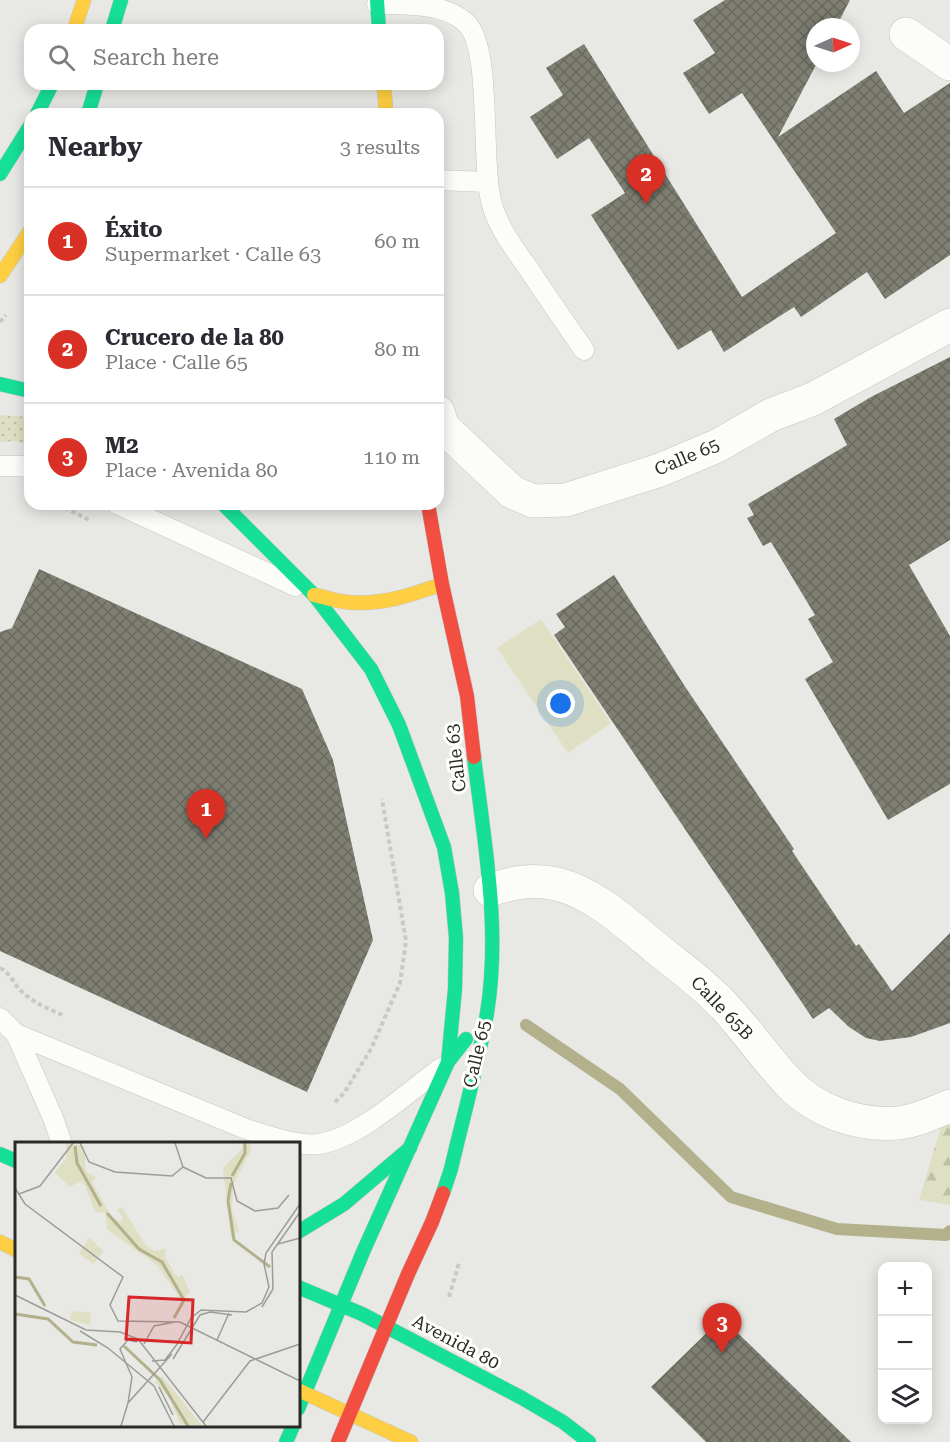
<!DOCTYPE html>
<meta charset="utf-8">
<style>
body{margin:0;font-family:"Roboto Serif",serif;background:#f7f7f7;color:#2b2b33}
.controls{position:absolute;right:18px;bottom:18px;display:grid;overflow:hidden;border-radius:12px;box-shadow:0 3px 15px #0003}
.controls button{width:54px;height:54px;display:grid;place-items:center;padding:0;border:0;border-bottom:2px solid #e1e1e2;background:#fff;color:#2b2b33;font:30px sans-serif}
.compass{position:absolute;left:806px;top:18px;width:54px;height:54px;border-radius:50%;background:#fff;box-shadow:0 3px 15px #0003;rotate:87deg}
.you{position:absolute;left:561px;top:704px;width:21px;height:21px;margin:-15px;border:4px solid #fff;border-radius:50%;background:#1a73e8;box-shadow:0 0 0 9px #1a73e833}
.badge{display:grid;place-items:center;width:39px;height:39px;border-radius:50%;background:#d93025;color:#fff;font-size:20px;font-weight:700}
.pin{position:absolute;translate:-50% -50px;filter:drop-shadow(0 2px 3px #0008)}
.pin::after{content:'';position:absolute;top:32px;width:21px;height:18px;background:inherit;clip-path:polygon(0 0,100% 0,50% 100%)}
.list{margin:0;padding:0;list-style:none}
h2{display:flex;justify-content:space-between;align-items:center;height:78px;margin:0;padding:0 24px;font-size:26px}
h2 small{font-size:20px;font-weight:400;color:#7c7c81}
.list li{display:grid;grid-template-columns:39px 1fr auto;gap:18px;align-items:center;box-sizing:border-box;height:108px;padding:0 24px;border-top:2px solid #e1e1e2}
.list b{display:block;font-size:22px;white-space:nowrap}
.list p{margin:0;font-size:20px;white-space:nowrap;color:#7c7c81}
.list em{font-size:20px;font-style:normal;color:#7c7c81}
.icon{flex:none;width:33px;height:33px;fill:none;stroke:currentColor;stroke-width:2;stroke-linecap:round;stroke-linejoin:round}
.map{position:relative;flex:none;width:950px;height:1442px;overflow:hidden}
.search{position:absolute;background:#fff;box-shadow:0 3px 15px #0003;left:24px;top:24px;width:420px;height:66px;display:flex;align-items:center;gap:15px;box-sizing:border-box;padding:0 21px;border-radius:18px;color:#7c7c81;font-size:22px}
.panel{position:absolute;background:#fff;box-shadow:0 3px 15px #0003;left:24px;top:108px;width:420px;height:402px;border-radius:18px}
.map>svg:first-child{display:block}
.green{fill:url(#green-dots)}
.forest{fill:url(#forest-firs)}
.pitch{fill:#dfdfc3}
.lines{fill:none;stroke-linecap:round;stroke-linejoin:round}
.stream{stroke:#b3b18c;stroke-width:12}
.building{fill:url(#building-cross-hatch)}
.lane-casing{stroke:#c5c5c3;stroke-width:21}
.street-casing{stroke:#c5c5c3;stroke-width:34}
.fast-casing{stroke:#c5c5c3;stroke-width:15}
.slow-casing{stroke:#c5c5c3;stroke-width:15}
.jam-casing{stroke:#c5c5c3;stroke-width:15}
.path{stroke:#c9c9c9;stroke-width:4;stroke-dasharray:4.5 3;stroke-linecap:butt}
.lane{stroke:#fcfcfb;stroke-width:20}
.street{stroke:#fcfcfb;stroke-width:33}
.fast{stroke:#16e098;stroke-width:14}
.slow{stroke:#ffcf43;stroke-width:14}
.jam{stroke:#f24e42;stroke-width:14}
.labels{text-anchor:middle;stroke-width:6;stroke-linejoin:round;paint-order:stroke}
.street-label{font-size:18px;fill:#2a2a28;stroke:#fffffe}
.inset-river{fill:none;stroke:#b3b18c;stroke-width:3}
.inset-road{fill:none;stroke:#9c9c99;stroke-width:1.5}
.view{fill:#d62828;fill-opacity:0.15;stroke:#d62828;stroke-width:3}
.inset-edge{fill:none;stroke:#2a2a28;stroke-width:3}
</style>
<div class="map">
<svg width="950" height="1442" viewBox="0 0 950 1442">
<defs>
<pattern id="green-dots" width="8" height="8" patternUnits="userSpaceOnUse" patternTransform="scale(1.5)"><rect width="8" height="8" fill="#dfdfc3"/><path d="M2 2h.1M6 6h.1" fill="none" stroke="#c0c0a8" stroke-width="1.8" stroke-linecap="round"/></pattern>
<pattern id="forest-firs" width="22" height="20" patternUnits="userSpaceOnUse" patternTransform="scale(1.5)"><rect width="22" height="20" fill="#dfdfc3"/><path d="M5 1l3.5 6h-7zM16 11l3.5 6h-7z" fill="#c0c0a8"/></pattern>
<pattern id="building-cross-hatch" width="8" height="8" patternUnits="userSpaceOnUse" patternTransform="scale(1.5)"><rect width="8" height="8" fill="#807f73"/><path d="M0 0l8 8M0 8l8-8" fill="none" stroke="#69685e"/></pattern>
</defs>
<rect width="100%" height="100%" fill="#e8e8e5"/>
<polygon class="green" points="0,415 30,417 30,445 15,441 0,442"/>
<polygon class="forest" points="950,1115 950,1205 919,1200 944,1117"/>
<polygon class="pitch" points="541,619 611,723 568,753 497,648"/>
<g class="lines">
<polyline class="stream" points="526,1025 620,1089 731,1197 837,1229 946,1235 950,1231"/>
</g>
<g class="building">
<polygon points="725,0 850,0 836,27 815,27 815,63 817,63 778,137 876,71 904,113 950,83 950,255 885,299 867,272 801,317 794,307 724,352 711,330 678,350 591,215 625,193 589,138 557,159 530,117 563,95 546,68 584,44 742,297 836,233 742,93 709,114 683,73 715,53 693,20"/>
<polygon points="950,357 950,540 909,565 950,636 950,784 888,820 805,679 833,662 808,619 815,615 771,542 763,546 747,518 754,515 748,504 847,445 834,419 871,397"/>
<polygon points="39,569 302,689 333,760 373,940 307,1092 0,951 0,632 12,628"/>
<polygon points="614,575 684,685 794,849 792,851 856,946 859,944 892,991 950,933 950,1023 911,1037 880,1041 866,1038 849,1027 829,1008 813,1019 554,635 565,627 556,614"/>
<polygon points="722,1318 851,1442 706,1442 651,1387"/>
</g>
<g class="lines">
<g class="lane-casing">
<g id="lane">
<path d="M 377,4 C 404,4 443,3 465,22 C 494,46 479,167 493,208 C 501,232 516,251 530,271 C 548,298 566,324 584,350"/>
<polyline points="438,180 487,182"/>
<polyline points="0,466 22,466 30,468"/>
<polyline points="117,504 295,586"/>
<polyline points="0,1018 16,1034 53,1118 62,1144"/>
<path d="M 16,1034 L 246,1129 C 267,1135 297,1147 319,1144 C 359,1138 408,1092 441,1068"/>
</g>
</g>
<g class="street-casing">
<g id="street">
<polyline points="906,34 950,64"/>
<polyline points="438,412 443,427 512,492 533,501 566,500 660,470 717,446 771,415 813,399 950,325"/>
<path d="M 490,890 C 513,882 533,879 557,884 C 594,893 627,924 656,948 C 680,967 705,985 725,1007 C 748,1032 767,1060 790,1084 C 817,1112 859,1126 898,1123 C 916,1121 933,1113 950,1106"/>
</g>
</g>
<g class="fast-casing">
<g id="fast">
<polyline points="377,0 379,30"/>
<polyline points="112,30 121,0"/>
<polyline points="37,114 52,84"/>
<polyline points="88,114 97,84"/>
<polyline points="0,174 30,126"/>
<polyline points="0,384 30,391"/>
<polyline points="223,504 314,595 371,669 399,725 444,847 452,893 456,938 455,989 448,1062"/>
<polyline points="0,1154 16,1161"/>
<path d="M 443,1193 L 451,1169 C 463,1117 478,1065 487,1013 C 501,928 484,841 474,757"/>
<polyline points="298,1232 344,1204 410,1148"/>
<polyline points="298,1287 362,1314 522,1398 563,1422 589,1442"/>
<polyline points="298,1409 363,1252 448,1062 466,1039"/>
<polyline points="286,1442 293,1426"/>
</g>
</g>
<g class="slow-casing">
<g id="slow">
<polyline points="74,30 84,0"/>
<polyline points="384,84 386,114"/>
<polyline points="0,276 30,231"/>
<path d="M 314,595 C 325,597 335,601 346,602 C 379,606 412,595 442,584"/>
<polyline points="0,1242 16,1250"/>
<polyline points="298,1390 411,1442"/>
</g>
</g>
<g class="jam-casing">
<g id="jam">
<polyline points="428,504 442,584 467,696 474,757"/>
<polyline points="338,1442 408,1274 432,1222 443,1193"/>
</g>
</g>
<g class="path">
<polyline points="0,322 6,315"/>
<polyline points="58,504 89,520"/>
<path d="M 0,968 C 10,973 13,982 20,990 C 32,1002 48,1009 63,1015"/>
<polyline points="335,1102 344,1093 371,1049 400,983 406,941 382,799"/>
<polyline points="449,1297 459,1263"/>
</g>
<use href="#lane" class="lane"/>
<use href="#street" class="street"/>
<use href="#fast" class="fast"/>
<use href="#slow" class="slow"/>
<use href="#jam" class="jam"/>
</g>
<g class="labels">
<g class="street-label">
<text transform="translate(687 457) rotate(-23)" y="6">Calle 65</text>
<text transform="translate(456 758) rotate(-97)" y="6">Calle 63</text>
<text transform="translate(722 1008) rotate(46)" y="6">Calle 65B</text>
<text transform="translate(477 1054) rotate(-77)" y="6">Calle 65</text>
<text transform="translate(456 1342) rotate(28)" y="6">Avenida 80</text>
</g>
</g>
<g transform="translate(15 1142)">
<rect width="285" height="285" fill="#e8e8e5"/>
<path d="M 74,96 L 89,109 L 78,122 L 64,111 ZM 57,169 L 76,171 L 75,182 L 79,184 L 55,178 ZM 147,234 L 187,284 L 165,282 L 154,255 L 140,240 Z" fill="#dfdfc3"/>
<path d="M 51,1 L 69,4 L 71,30 L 81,35 L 77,40 L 96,74 L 106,80 L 108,75 L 102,68 L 107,65 L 131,104 L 140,109 L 151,106 L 150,115 L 159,131 L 164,135 L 167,132 L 175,150 L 167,159 L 143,124 L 92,87 L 91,71 L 80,70 L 70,43 L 65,39 L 55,45 L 40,31 L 51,16 ZM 227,1 L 235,1 L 236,8 L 218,43 L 217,70 L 224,88 L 216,95 L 208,26 L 227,7 Z" fill="#dfdfc3"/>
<path class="inset-river" d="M 60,4 L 62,21 L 86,64M 217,34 L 230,11 L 230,1M 216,41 L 213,59 L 219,98 L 255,125M 92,71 L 124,107 L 147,120 L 169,158 L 159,176M 0,135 L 14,137 L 30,164M 0,172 L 33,177 L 58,200 L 82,203M 109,204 L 145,238 L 173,284"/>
<path class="inset-road" d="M 65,1 L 74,20 L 100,30 L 157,34 L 168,25M 160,1 L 168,25M 168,25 L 191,36 L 216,36 L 222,59 L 240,69 L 263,66 L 274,53M 0,46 L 10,62 L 108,135 L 95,163 L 103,179 L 165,180 L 285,239M 4,52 L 25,44 L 58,1M 263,102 L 285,96M 0,153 L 71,188 L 105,190 L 123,197 L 191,284M 247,165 L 258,147 L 257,110 L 285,70M 65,189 L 93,206 L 139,244 L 159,284M 202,198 L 214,171M 129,202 L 139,184 L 160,180M 162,202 L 176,176 L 186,168 L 231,170 L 247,161 L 254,145 L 249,122 L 251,111 L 285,62M 158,217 L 185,173 L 195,170 L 217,173M 137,219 L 150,218 L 163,201M 144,245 L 158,273M 113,261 L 117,235 L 105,207 L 113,198 L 122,200M 188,280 L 235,219 L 285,202M 106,284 L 113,261 L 157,212"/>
<path class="view" d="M 114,155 L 178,158 L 176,201 L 111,197 Z"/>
<rect width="285" height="285" class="inset-edge"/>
</g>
</svg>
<div class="controls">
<button>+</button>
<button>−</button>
<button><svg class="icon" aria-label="layers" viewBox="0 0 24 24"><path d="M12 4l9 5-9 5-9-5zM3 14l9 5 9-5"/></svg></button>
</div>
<svg class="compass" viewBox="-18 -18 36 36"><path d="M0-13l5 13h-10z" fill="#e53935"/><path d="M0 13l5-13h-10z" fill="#7c7c81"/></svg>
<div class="you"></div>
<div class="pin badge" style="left:206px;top:839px">1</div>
<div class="pin badge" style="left:646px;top:204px">2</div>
<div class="pin badge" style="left:722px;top:1353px">3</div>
<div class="search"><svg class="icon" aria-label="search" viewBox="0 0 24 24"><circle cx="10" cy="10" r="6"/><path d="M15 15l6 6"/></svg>Search here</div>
<section class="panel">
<h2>Nearby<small>3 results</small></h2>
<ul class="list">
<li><span class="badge">1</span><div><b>Éxito</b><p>Supermarket · Calle 63</p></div><em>60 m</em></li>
<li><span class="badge">2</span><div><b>Crucero de la 80</b><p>Place · Calle 65</p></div><em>80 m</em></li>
<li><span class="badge">3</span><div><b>M2</b><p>Place · Avenida 80</p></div><em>110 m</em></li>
</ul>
</section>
</div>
